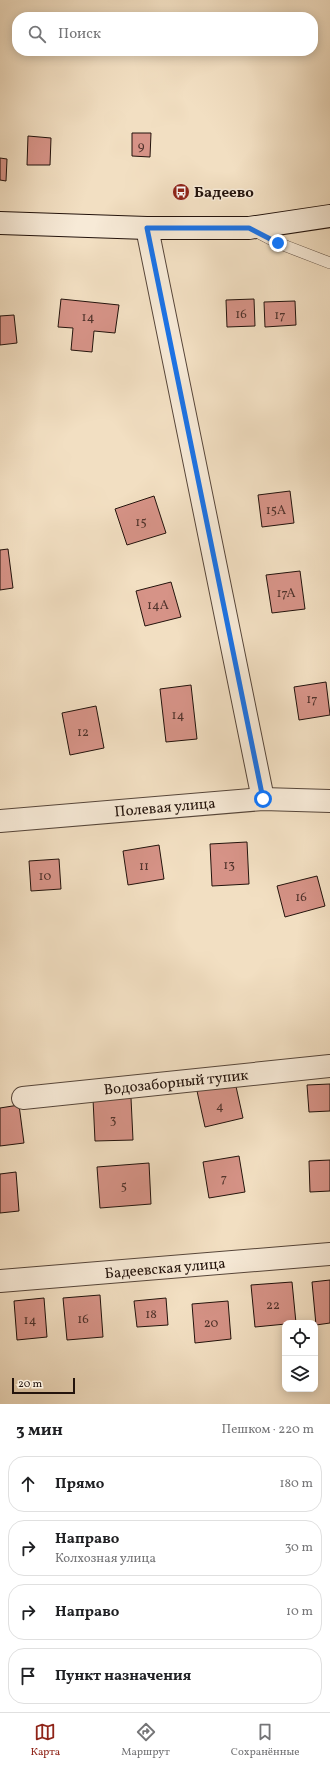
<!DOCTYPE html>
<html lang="ru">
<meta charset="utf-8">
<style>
body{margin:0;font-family:Vollkorn,serif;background:#f6f6f6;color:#202124}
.controls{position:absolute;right:12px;bottom:12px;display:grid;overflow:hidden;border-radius:8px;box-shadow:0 2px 10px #0003}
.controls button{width:36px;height:36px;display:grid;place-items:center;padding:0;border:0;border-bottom:1px solid #e0e0e0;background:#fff;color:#202124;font:20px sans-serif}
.scale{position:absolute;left:12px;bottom:10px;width:63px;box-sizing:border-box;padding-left:4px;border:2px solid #23130c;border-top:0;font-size:11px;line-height:14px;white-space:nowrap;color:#23130c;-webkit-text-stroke:3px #f7ead7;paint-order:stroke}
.stop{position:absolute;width:12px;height:12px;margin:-9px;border:3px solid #1a73e8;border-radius:50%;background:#fff}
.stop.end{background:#1a73e8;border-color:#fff;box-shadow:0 1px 4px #0008}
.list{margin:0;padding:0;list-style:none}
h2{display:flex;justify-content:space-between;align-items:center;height:52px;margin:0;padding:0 16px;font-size:17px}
h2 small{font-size:13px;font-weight:400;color:#757577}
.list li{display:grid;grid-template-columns:26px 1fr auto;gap:12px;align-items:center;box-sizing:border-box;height:56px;margin:0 8px 8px;padding:0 8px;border:1px solid #e0e0e0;border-radius:16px}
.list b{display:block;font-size:15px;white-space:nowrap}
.list p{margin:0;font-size:13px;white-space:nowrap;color:#757577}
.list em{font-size:13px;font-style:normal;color:#757577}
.icon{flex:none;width:22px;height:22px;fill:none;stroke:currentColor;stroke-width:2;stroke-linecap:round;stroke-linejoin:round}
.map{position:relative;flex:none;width:330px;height:1404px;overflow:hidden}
.search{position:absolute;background:#fff;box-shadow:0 2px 10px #0003;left:12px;right:12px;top:12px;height:44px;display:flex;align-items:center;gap:10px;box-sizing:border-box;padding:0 14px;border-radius:16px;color:#757577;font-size:15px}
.sheet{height:308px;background:#fff}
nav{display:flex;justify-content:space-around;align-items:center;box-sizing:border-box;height:56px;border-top:1px solid #e0e0e0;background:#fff;font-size:11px;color:#757577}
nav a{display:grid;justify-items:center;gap:2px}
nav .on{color:#8f2418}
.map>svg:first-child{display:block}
.building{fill:#d69387;stroke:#23130c}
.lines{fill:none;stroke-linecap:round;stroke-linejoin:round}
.service-casing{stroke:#57463a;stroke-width:12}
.minor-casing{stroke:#57463a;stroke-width:24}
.secondary-casing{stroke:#23130c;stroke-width:24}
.service{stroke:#f7ead7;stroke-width:11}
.minor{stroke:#f7ead7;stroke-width:22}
.secondary{stroke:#f7ead7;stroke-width:22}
.route{stroke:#1a73e8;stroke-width:5}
.labels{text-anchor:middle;stroke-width:3;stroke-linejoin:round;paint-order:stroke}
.number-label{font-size:13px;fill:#50332b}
.poi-label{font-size:15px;font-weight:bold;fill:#23130c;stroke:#f7ead7;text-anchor:start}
.street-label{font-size:15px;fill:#23130c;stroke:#f7ead7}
</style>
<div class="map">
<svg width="330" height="1404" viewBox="0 0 330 1404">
<rect width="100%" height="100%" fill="#f2dfc2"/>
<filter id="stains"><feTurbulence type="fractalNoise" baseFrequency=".005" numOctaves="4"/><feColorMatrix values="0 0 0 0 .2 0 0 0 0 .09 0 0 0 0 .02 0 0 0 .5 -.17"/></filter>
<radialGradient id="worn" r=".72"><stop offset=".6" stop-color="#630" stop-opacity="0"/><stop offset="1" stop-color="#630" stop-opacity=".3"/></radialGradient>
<g class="building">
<polygon points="132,133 151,133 150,157 132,156"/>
<polygon points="28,136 51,138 50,165 27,165"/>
<polygon points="0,158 7,159 6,181 0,180"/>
<polygon points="61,299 119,305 115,333 94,331 92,352 71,350 73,328 58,327"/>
<polygon points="254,299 255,326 227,327 226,300"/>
<polygon points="295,301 296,325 265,327 264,302"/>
<polygon points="14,315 17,343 0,345 0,316"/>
<polygon points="290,491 294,523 262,527 258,495"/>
<polygon points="154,496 166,533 127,545 115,509"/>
<polygon points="8,549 13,588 0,590 0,550"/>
<polygon points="300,571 305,609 272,613 266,575"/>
<polygon points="171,582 181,617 145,626 136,591"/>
<polygon points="326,682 330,715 299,720 294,687"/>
<polygon points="191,685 197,739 166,742 160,689"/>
<polygon points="96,706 104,748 70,755 62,713"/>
<polygon points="247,842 249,884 212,886 210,844"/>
<polygon points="159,845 164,879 128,885 123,851"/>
<polygon points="59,859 61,889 31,891 29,861"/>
<polygon points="317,876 325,906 285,917 277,886"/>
<polygon points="235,1082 243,1118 205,1127 197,1091"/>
<polygon points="330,1084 330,1111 309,1112 307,1085"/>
<polygon points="131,1098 133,1140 95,1141 93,1099"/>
<polygon points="19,1105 24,1143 0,1146 0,1108"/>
<polygon points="239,1156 245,1192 209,1198 203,1162"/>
<polygon points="330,1160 330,1191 310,1192 309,1161"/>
<polygon points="149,1163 151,1204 100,1208 97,1167"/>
<polygon points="16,1172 19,1211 0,1213 0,1174"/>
<polygon points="330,1280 330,1323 316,1325 312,1282"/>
<polygon points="292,1282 296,1323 255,1327 251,1285"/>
<polygon points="100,1295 103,1337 67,1340 63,1298"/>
<polygon points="44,1298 47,1337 17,1340 14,1301"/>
<polygon points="166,1298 168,1325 137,1327 134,1301"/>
<polygon points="228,1301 231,1339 195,1343 192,1304"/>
</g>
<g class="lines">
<g class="service-casing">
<polyline id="service" points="253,230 278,243 330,263"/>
</g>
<g class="minor-casing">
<g id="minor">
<polyline points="147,228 263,799"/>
<polyline points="0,821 263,799 330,801"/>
<polyline points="23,1098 330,1066"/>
<polyline points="0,1281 330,1254"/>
</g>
</g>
<g class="secondary-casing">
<polyline id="secondary" points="0,223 147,228 249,228 330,216"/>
</g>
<use href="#service" class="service"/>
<use href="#minor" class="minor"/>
<use href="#secondary" class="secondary"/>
</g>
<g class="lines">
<polyline class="route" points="263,799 147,228 249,228 278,243"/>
</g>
<defs>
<g id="bus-disc" transform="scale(0.9)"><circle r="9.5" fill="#8f2418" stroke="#f7ead7"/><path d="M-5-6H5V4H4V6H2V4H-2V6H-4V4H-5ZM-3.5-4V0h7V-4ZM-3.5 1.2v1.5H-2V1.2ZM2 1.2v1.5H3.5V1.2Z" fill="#fff"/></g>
</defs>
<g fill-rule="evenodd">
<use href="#bus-disc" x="181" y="192"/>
</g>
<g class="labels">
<g class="number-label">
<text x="141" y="150">9</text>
<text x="241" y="318">16</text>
<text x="280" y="319">17</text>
<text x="88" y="321">14</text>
<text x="276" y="514">15А</text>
<text x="141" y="526">15</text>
<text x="286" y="597">17А</text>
<text x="158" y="609">14А</text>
<text x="312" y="703">17</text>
<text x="178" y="719">14</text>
<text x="83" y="736">12</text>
<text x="229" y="869">13</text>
<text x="144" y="870">11</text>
<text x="45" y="880">10</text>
<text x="301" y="901">16</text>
<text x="220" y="1110">4</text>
<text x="113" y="1124">3</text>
<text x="224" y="1182">7</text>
<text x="124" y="1190">5</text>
<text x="273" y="1309">22</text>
<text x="151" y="1318">18</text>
<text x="83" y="1323">16</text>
<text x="30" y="1324">14</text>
<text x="211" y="1327">20</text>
</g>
<g class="poi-label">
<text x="194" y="197">Бадеево</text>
</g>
<g class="street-label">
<text transform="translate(165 807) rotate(-5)" y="5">Полевая улица</text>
<text transform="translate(176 1082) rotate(-6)" y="5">Водозаборный тупик</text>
<text transform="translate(165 1268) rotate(-5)" y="5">Бадеевская улица</text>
</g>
</g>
<rect width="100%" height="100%" filter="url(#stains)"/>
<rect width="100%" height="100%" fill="url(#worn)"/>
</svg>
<div class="controls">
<button><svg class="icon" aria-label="locate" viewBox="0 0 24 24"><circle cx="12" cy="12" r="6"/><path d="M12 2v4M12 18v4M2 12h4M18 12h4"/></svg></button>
<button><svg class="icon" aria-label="layers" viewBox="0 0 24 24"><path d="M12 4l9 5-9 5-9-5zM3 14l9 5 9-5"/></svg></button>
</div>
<div class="scale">20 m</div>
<div class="stop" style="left:263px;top:799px"></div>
<div class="stop end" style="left:278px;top:243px"></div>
<div class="search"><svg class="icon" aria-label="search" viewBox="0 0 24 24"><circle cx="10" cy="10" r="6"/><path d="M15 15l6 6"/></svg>Поиск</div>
</div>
<section class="sheet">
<h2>3 мин<small>Пешком · 220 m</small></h2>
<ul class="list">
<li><svg class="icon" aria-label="ahead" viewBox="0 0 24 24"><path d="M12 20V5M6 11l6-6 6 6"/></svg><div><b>Прямо</b></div><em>180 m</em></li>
<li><svg class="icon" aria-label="right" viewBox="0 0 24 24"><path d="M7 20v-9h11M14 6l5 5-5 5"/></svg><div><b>Направо</b><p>Колхозная улица</p></div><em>30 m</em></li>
<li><svg class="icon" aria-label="right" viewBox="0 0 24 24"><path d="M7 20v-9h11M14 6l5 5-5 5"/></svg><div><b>Направо</b></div><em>10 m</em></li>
<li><svg class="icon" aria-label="arrive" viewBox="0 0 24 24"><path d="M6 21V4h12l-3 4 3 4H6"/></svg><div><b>Пункт назначения</b></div></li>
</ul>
</section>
<nav>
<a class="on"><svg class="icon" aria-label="map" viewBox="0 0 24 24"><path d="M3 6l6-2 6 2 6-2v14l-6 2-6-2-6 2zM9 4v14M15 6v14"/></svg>Карта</a>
<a><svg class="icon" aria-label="directions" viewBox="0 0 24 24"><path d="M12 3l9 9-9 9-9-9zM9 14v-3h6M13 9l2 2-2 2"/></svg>Маршрут</a>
<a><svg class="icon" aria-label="saved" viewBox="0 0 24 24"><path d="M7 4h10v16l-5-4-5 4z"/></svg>Сохранённые</a>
</nav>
